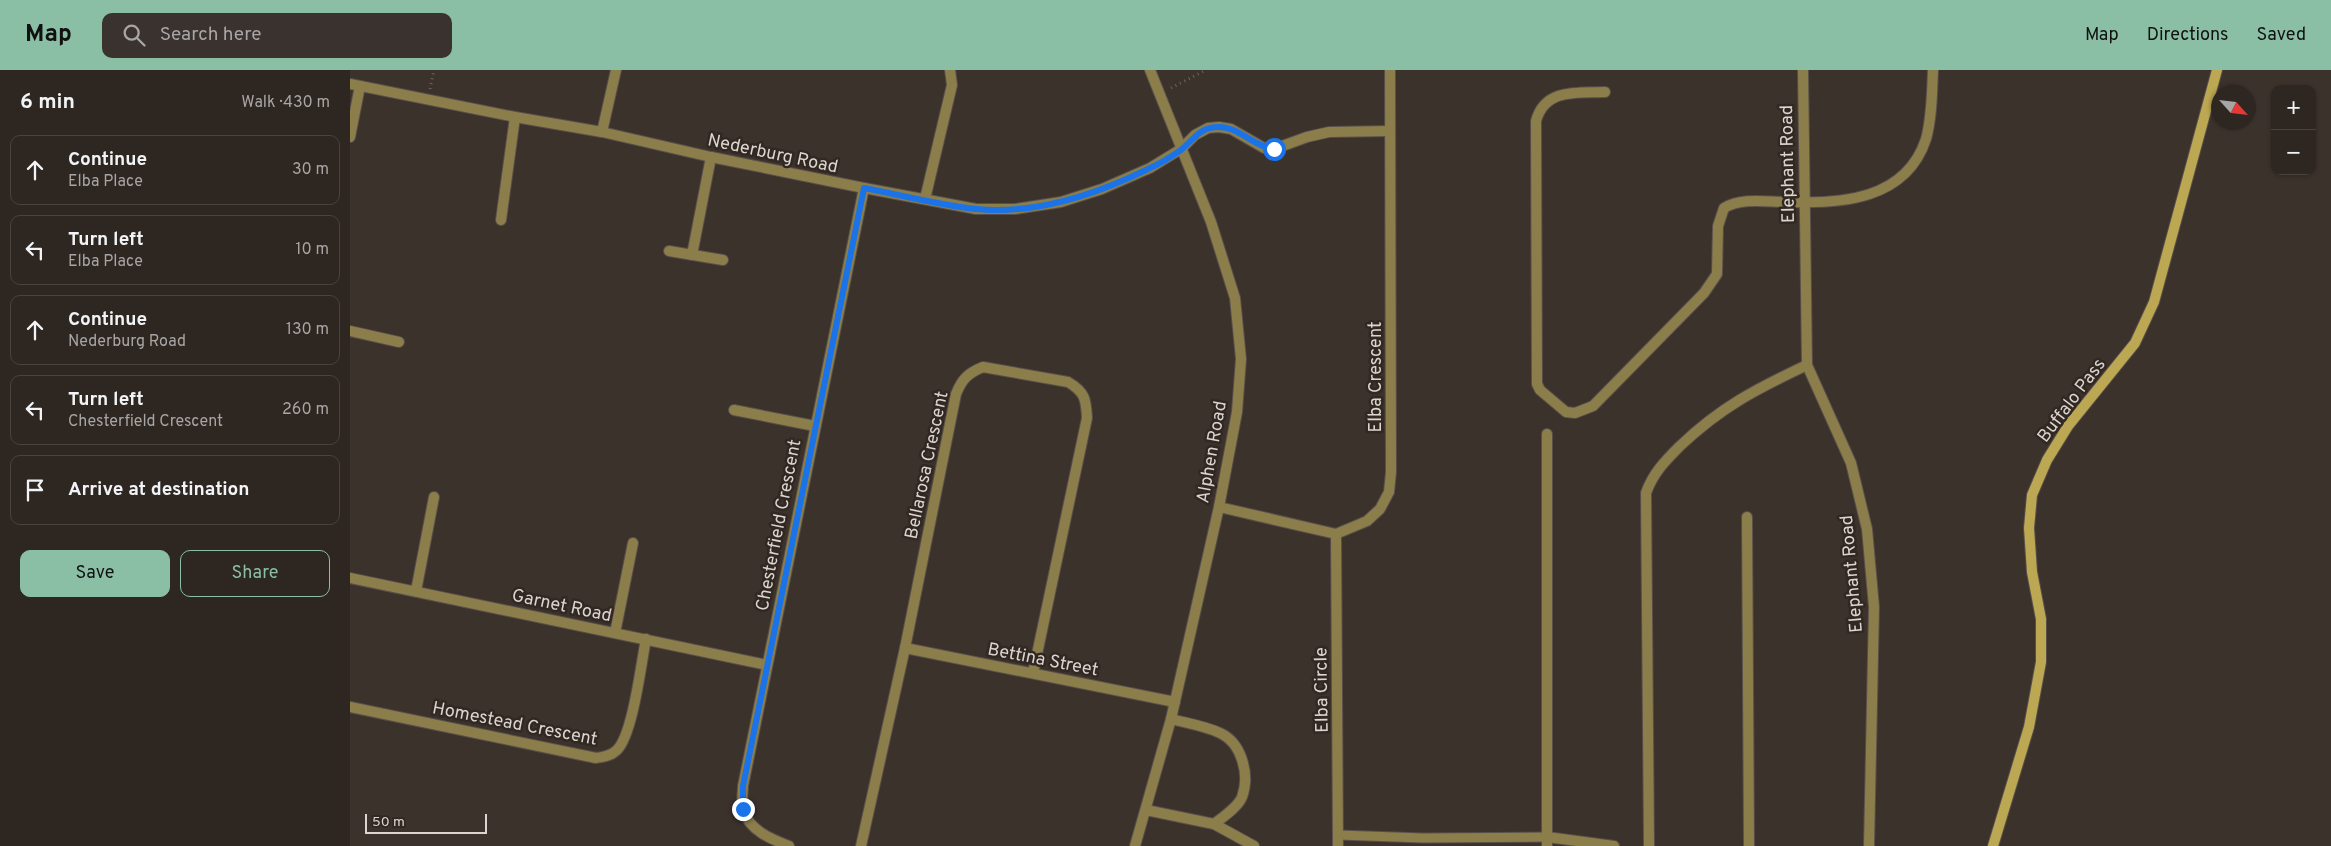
<!DOCTYPE html>
<meta charset="utf-8">
<style>
body{margin:0;font-family:Overpass,sans-serif;background:#39322e;color:#f1f3f6}
.controls{position:absolute;right:15px;top:15px;display:grid;overflow:hidden;border-radius:10px;box-shadow:0 1px 4px #0004}
.controls button{width:45px;height:45px;display:grid;place-items:center;padding:0;border:0;border-bottom:1px solid #48433f;background:#2d2621;color:#f1f3f6;font:25px sans-serif}
.compass{position:absolute;left:1861px;top:15px;width:45px;height:45px;border-radius:50%;background:#2d2621;box-shadow:0 1px 4px #0004;rotate:117deg}
.scale{position:absolute;left:15px;bottom:12px;width:122px;box-sizing:border-box;padding-left:5px;border:2px solid #dbd4d0;border-top:0;font-size:14px;line-height:18px;white-space:nowrap;color:#dbd4d0;-webkit-text-stroke:4px #322822;paint-order:stroke}
.stop{position:absolute;width:15px;height:15px;margin:-11px;border:4px solid #1a73e8;border-radius:50%;background:#fff}
.stop.end{background:#1a73e8;border-color:#fff;box-shadow:0 1px 5px #0008}
.list{margin:0;padding:0;list-style:none}
h2{display:flex;justify-content:space-between;align-items:center;height:65px;margin:0;padding:0 20px;font-size:21px}
h2 small{font-size:16px;font-weight:400;color:#a7a5a5}
.list li{display:grid;grid-template-columns:32px 1fr auto;gap:15px;align-items:center;box-sizing:border-box;height:70px;margin:0 10px 10px;padding:0 10px;border:1px solid #48433f;border-radius:10px}
.list b{display:block;font-size:19px;white-space:nowrap}
.list p{margin:0;font-size:16px;white-space:nowrap;color:#a7a5a5}
.list em{font-size:16px;font-style:normal;color:#a7a5a5}
.actions{display:flex;gap:10px;padding:15px 20px}
.actions a{flex:1;padding:11px 0;border:1px solid #8abfa5;border-radius:10px;text-align:center;font-size:18px;color:#8abfa5}
.actions .main{background:#8abfa5;color:#111}
.icon{flex:none;width:28px;height:28px;fill:none;stroke:currentColor;stroke-width:2;stroke-linecap:round;stroke-linejoin:round}
.map{position:relative;flex:none;width:1981px;height:776px;overflow:hidden}
header{display:flex;align-items:center;gap:30px;box-sizing:border-box;height:70px;padding:0 25px;background:#8abfa5;color:#111}
header strong{font-size:24px}
nav{display:flex;gap:28px;margin-inline-start:auto;font-size:18px}
.search{width:350px;height:45px;background:#39322e;display:flex;align-items:center;gap:12px;box-sizing:border-box;padding:0 18px;border-radius:10px;color:#a7a5a5;font-size:19px}
main{display:flex}
aside{flex:1;background:#2d2621}
.map>svg:first-child{display:block}
.lines{fill:none;stroke-linecap:round;stroke-linejoin:round}
.service-casing{stroke:#594f4a;stroke-width:11}
.minor-casing{stroke:#594f4a;stroke-width:12}
.secondary-casing{stroke:#594f4a;stroke-width:12}
.path{stroke:#6d645f;stroke-width:3;stroke-dasharray:1 4;stroke-linecap:butt}
.service{stroke:#8b7e4b;stroke-width:9}
.minor{stroke:#8b7e4b;stroke-width:10}
.secondary{stroke:#bca752;stroke-width:10}
.route{stroke:#1a73e8;stroke-width:6}
.labels{text-anchor:middle;stroke-width:5;stroke-linejoin:round;paint-order:stroke}
.street-label{font-size:18px;fill:#dbd4d0;stroke:#322822}
</style>
<header>
<strong>Map</strong>
<div class="search"><svg class="icon" aria-label="search" viewBox="0 0 24 24"><circle cx="10" cy="10" r="6"/><path d="M15 15l6 6"/></svg>Search here</div>
<nav><a>Map</a><a>Directions</a><a>Saved</a></nav>
</header>
<main>
<aside>
<h2>6 min<small>Walk · 430 m</small></h2>
<ul class="list">
<li><svg class="icon" aria-label="ahead" viewBox="0 0 24 24"><path d="M12 20V5M6 11l6-6 6 6"/></svg><div><b>Continue</b><p>Elba Place</p></div><em>30 m</em></li>
<li><svg class="icon" aria-label="left" viewBox="0 0 24 24"><path d="M17 20v-9H6M10 6l-5 5 5 5"/></svg><div><b>Turn left</b><p>Elba Place</p></div><em>10 m</em></li>
<li><svg class="icon" aria-label="ahead" viewBox="0 0 24 24"><path d="M12 20V5M6 11l6-6 6 6"/></svg><div><b>Continue</b><p>Nederburg Road</p></div><em>130 m</em></li>
<li><svg class="icon" aria-label="left" viewBox="0 0 24 24"><path d="M17 20v-9H6M10 6l-5 5 5 5"/></svg><div><b>Turn left</b><p>Chesterfield Crescent</p></div><em>260 m</em></li>
<li><svg class="icon" aria-label="arrive" viewBox="0 0 24 24"><path d="M6 21V4h12l-3 4 3 4H6"/></svg><div><b>Arrive at destination</b></div></li>
</ul>
<div class="actions"><a class="main">Save</a><a>Share</a></div>
</aside>
<div class="map">
<svg width="1981" height="776" viewBox="0 0 1981 776">
<rect width="100%" height="100%" fill="#3c322c"/>
<g class="lines">
<g class="service-casing">
<polyline id="service" points="989,765 1073,768 1197,767"/>
</g>
<g class="minor-casing">
<g id="minor">
<polyline points="1453,0 1457,295 1501,393 1517,459 1524,537 1519,776"/>
<polyline points="0,14 165,47 252,62 361,87 514,118 626,139 665,139 711,132 752,119 800,98 831,79 845,65 858,58 869,57 881,59 914,78 924,79 957,67 979,62 1040,61"/>
<path d="M 1255,22 C 1227,23 1195,18 1186,51 L 1187,314 L 1190,320 L 1216,342 L 1225,343 L 1243,336 L 1354,223 L 1367,204 L 1368,156 L 1374,138 C 1392,127 1417,132 1438,132 C 1491,134 1556,130 1576,69 C 1582,47 1582,22 1583,0"/>
<polyline points="252,62 266,0"/>
<polyline points="0,67 10,16"/>
<polyline points="575,129 602,15 600,0"/>
<polyline points="151,150 165,47"/>
<polyline points="319,181 373,190"/>
<polyline points="342,185 361,87"/>
<polyline points="0,261 49,272"/>
<polyline points="384,340 465,356"/>
<polyline points="869,437 986,464 1017,451 1030,439 1039,422 1041,402 1040,0"/>
<polyline points="1397,447 1399,776"/>
<polyline points="986,464 988,776"/>
<polyline points="0,508 417,595"/>
<polyline points="66,521 84,427"/>
<polyline points="265,563 283,473"/>
<polyline points="555,578 825,632"/>
<path d="M 0,637 L 246,688 C 253,687 261,686 267,680 C 283,664 291,594 296,569"/>
<path d="M 821,649 C 836,653 855,656 870,663 C 892,673 900,705 892,727 C 888,737 873,747 864,754"/>
<polyline points="796,740 864,754 904,776"/>
<polyline points="1197,767 1264,776"/>
<path d="M 439,776 C 421,769 400,761 393,740 C 391,733 393,723 393,716 L 514,118"/>
<path d="M 511,776 L 555,578 L 606,324 C 612,309 618,303 633,297 L 718,312 C 735,322 736,329 737,348 L 683,603"/>
<polyline points="785,776 821,649 869,437 887,342 891,289 885,228 861,152 800,0"/>
<polyline points="1197,776 1197,364"/>
<path d="M 1299,776 L 1296,423 C 1303,403 1315,391 1330,376 C 1371,337 1406,319 1457,295"/>
</g>
</g>
<g class="secondary-casing">
<polyline id="secondary" points="1643,776 1679,657 1691,592 1691,549 1682,502 1679,458 1682,425 1697,390 1718,356 1785,273 1804,232 1867,0"/>
</g>
<g class="path">
<polyline points="821,18 856,0"/>
<polyline points="80,19 84,0"/>
</g>
<use href="#service" class="service"/>
<use href="#minor" class="minor"/>
<use href="#secondary" class="secondary"/>
</g>
<g class="lines">
<path class="route" d="M 393,739 L 393,716 L 514,118 C 551,125 589,135 626,139 C 686,145 745,125 798,99 C 809,94 821,87 831,80 C 843,70 850,57 868,57 C 888,56 904,77 924,79"/>
</g>
<g class="labels">
<g class="street-label">
<text transform="translate(423 83) rotate(12)" y="6">Nederburg Road</text>
<text transform="translate(1437 94) rotate(-91)" y="6">Elephant Road</text>
<text transform="translate(1025 307) rotate(-90)" y="6">Elba Crescent</text>
<text transform="translate(1721 330) rotate(-53)" y="6">Buffalo Pass</text>
<text transform="translate(861 382) rotate(-80)" y="6">Alphen Road</text>
<text transform="translate(576 395) rotate(-78)" y="6">Bellarosa Crescent</text>
<text transform="translate(428 455) rotate(-79)" y="6">Chesterfield Crescent</text>
<text transform="translate(1501 504) rotate(-95)" y="6">Elephant Road</text>
<text transform="translate(212 535) rotate(12)" y="6">Garnet Road</text>
<text transform="translate(693 589) rotate(11)" y="6">Bettina Street</text>
<text transform="translate(971 620) rotate(-91)" y="6">Elba Circle</text>
<text transform="translate(165 653) rotate(11)" y="6">Homestead Crescent</text>
</g>
</g>
</svg>
<div class="controls">
<button>+</button>
<button>−</button>
</div>
<svg class="compass" viewBox="-18 -18 36 36"><path d="M0-13l5 13h-10z" fill="#e53935"/><path d="M0 13l5-13h-10z" fill="#a7a5a5"/></svg>
<div class="scale">50 m</div>
<div class="stop" style="left:924px;top:79px"></div>
<div class="stop end" style="left:393px;top:739px"></div>
</div>
</main>
